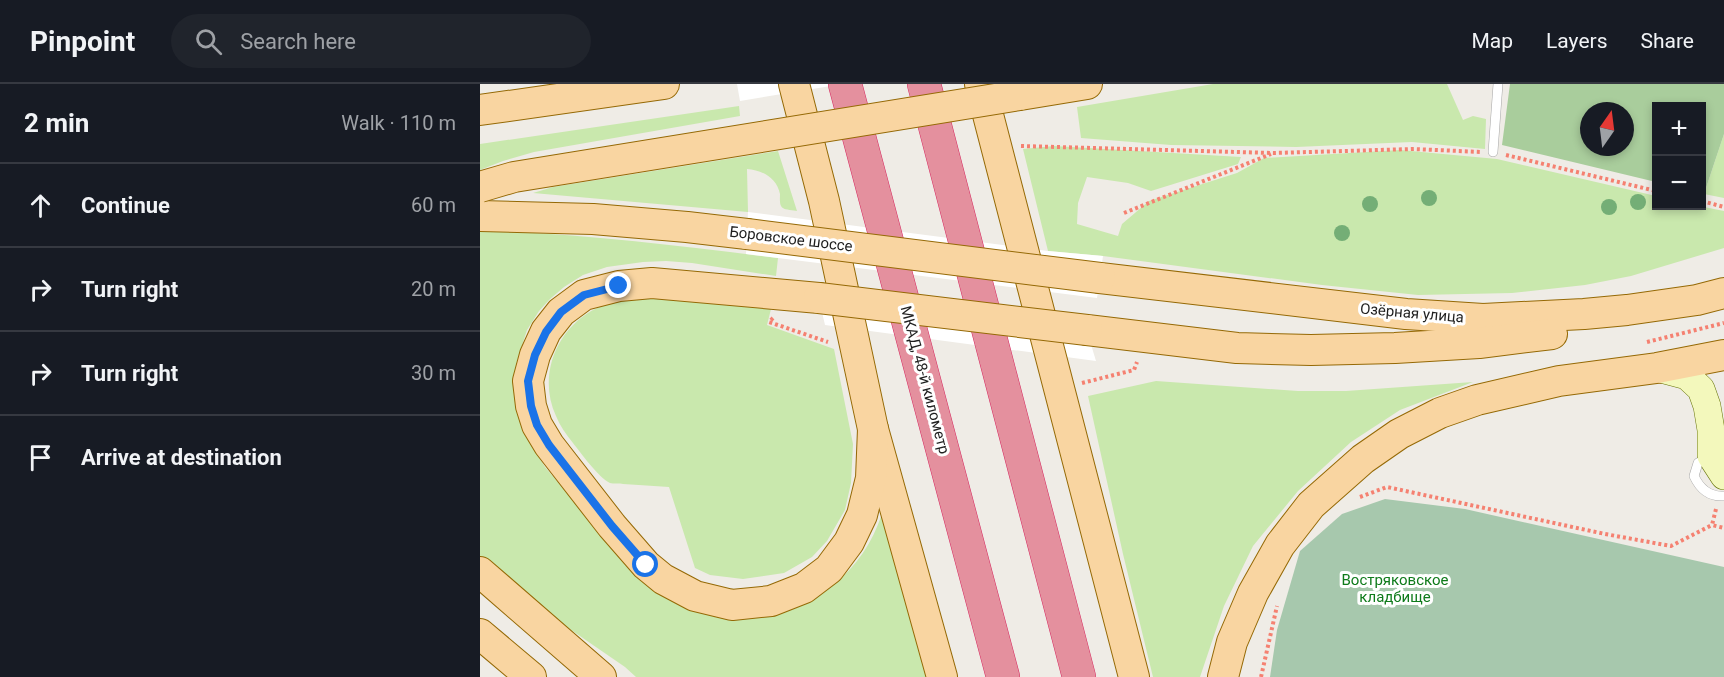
<!DOCTYPE html>
<meta charset="utf-8">
<style>
body{margin:0;font-family:Roboto,sans-serif;background:#20242c;color:#f1f3f6}
.controls{position:absolute;right:18px;top:18px;display:grid;overflow:hidden;border-radius:0px;box-shadow:0 3px 9px #0003}
.controls button{width:54px;height:54px;display:grid;place-items:center;padding:0;border:0;border-bottom:2px solid #363941;background:#171b24;color:#f1f3f6;font:30px sans-serif}
.compass{position:absolute;left:1100px;top:18px;width:54px;height:54px;border-radius:50%;background:#171b24;box-shadow:0 3px 9px #0003;rotate:14deg}
.stop{position:absolute;width:18px;height:18px;margin:-14px;border:4px solid #1a73e8;border-radius:50%;background:#fff}
.stop.end{background:#1a73e8;border-color:#fff;box-shadow:0 2px 6px #0008}
.list{margin:0;padding:0;list-style:none}
h2{display:flex;justify-content:space-between;align-items:center;height:78px;margin:0;padding:0 24px;font-size:26px}
h2 small{font-size:20px;font-weight:400;color:#9ea1a6}
.list li{display:grid;grid-template-columns:39px 1fr auto;gap:18px;align-items:center;box-sizing:border-box;height:84px;padding:0 24px;border-top:2px solid #363941}
.list b{display:block;font-size:22px;white-space:nowrap}
.list em{font-size:20px;font-style:normal;color:#9ea1a6}
.icon{flex:none;width:33px;height:33px;fill:none;stroke:currentColor;stroke-width:2;stroke-linecap:round;stroke-linejoin:round}
.map{position:relative;flex:none;width:1244px;height:593px;overflow:hidden}
header{display:flex;align-items:center;gap:36px;box-sizing:border-box;height:84px;padding:0 30px;background:#171b24;border-bottom:2px solid #363941}
header strong{font-size:28px}
nav{display:flex;gap:33px;margin-inline-start:auto;font-size:21px}
.search{width:420px;height:54px;background:#20242c;display:flex;align-items:center;gap:15px;box-sizing:border-box;padding:0 21px;border-radius:33px;color:#9ea1a6;font-size:22px}
main{display:flex}
aside{flex:1;background:#171b24}
.map>svg:first-child{display:block}
.grass{fill:#c9e8ad}
.forest{fill:#a9cd9c;fill-rule:evenodd}
.cemetery{fill:#a7c8ad}
.pier{fill:#fff}
.lines{fill:none;stroke-linecap:round;stroke-linejoin:round}
.lane-casing{stroke:#a6a6a6;stroke-width:10}
.secondary-casing{stroke:#667408;stroke-width:28}
.primary-casing{stroke:#956905;stroke-width:32}
.highway-casing{stroke:#d52b61;stroke-width:34}
.path{stroke:#f58171;stroke-width:4;stroke-dasharray:3 3;stroke-linecap:butt}
.lane{stroke:#fff;stroke-width:9}
.secondary{stroke:#f3f8bc;stroke-width:27}
.primary{stroke:#f9d5a1;stroke-width:30}
.highway{stroke:#e4909e;stroke-width:33}
.primary-bridge-casing{stroke:#956905;stroke-width:32;stroke-linecap:butt}
.primary-bridge{stroke:#f9d5a1;stroke-width:30}
.tree{fill:#74ae76}
.route{stroke:#1a73e8;stroke-width:8}
.labels{text-anchor:middle;stroke-width:6;stroke-linejoin:round;paint-order:stroke}
.street-label{font-size:15px;fill:#1f1f1f;stroke:#fff}
.park-label{font-size:15px;fill:#0f7b1b;stroke:#fff}
</style>
<header>
<strong>Pinpoint</strong>
<div class="search"><svg class="icon" aria-label="search" viewBox="0 0 24 24"><circle cx="10" cy="10" r="6"/><path d="M15 15l6 6"/></svg>Search here</div>
<nav><a>Map</a><a>Layers</a><a>Share</a></nav>
</header>
<main>
<aside>
<h2>2 min<small>Walk · 110 m</small></h2>
<ul class="list">
<li><svg class="icon" aria-label="ahead" viewBox="0 0 24 24"><path d="M12 20V5M6 11l6-6 6 6"/></svg><div><b>Continue</b></div><em>60 m</em></li>
<li><svg class="icon" aria-label="right" viewBox="0 0 24 24"><path d="M7 20v-9h11M14 6l5 5-5 5"/></svg><div><b>Turn right</b></div><em>20 m</em></li>
<li><svg class="icon" aria-label="right" viewBox="0 0 24 24"><path d="M7 20v-9h11M14 6l5 5-5 5"/></svg><div><b>Turn right</b></div><em>30 m</em></li>
<li><svg class="icon" aria-label="arrive" viewBox="0 0 24 24"><path d="M6 21V4h12l-3 4 3 4H6"/></svg><div><b>Arrive at destination</b></div></li>
</ul>
</aside>
<div class="map">
<svg width="1244" height="593" viewBox="0 0 1244 593">
<rect width="100%" height="100%" fill="#efece6"/>
<g class="grass">
<polygon points="733,0 967,0 983,36 993,32 1006,35 1005,65 932,58 816,63 691,61 601,54 597,23"/>
<polygon points="259,22 260,32 54,68 23,77 0,86 0,60"/>
<polygon points="1244,50 1244,114 1224,110"/>
<polygon points="574,62 761,73 758,80 671,107 648,99 607,93 598,119 597,140 638,152 642,140 669,117 757,89 784,74 920,66 1017,75 1176,112 1176,122 1219,122 1244,127 1244,164 1151,192 1105,201 1032,209 938,211 842,201 623,172 568,167 543,65"/>
<path d="M 298,67 L 317,127 C 314,126 305,126 303,124 C 299,122 300,114 300,110 C 297,94 282,86 267,85 L 268,128 L 53,109 L 73,103 Z"/>
<path d="M 0,147 C 100,149 199,162 298,174 L 296,192 L 212,179 L 186,177 L 163,178 L 127,183 L 103,191 L 84,203 L 70,215 L 59,227 L 47,246 L 37,277 L 35,299 L 37,320 L 42,346 L 65,383 L 155,489 L 184,510 L 353,501 C 377,482 392,459 402,430 L 451,593 L 156,593 L 145,583 L 81,539 L 0,475 Z"/>
<path d="M 174,211 L 292,221 L 287,241 L 354,265 L 373,360 L 371,399 L 365,426 L 347,457 L 332,473 L 304,489 L 263,495 L 230,491 L 215,484 L 189,403 C 174,402 159,401 143,400 C 140,399 133,400 130,399 C 119,394 100,368 93,359 C 86,350 80,342 76,332 C 57,291 77,243 117,224 C 134,215 155,214 174,211 Z"/>
<polygon points="676,297 818,307 866,307 993,298 920,326 871,358 818,407 773,462 744,522 720,593 673,593 643,470 608,312"/>
</g>
<path class="forest" d="M 1030,0 L 1244,0 L 1244,50 L 1224,110 L 1222,109 L 1222,22 L 1176,22 L 1176,98 L 1022,61 ZM 1109,27 L 1145,27 L 1145,63 L 1109,63 Z"/>
<polygon class="cemetery" points="905,415 985,425 1244,483 1244,593 790,593 797,546 820,467 862,430"/>
<g class="pier">
<polygon points="257,0 363,0 260,17"/>
<polygon points="268,128 568,167 623,172 617,214 266,170"/>
<polygon points="336,202 603,234 616,277 345,241"/>
</g>
<g class="lines">
<g class="lane-casing">
<g id="lane">
<polyline points="1013,68 1018,0"/>
<path d="M 1229,373 L 1218,379 L 1214,392 C 1220,405 1229,413 1244,412"/>
</g>
</g>
<g class="secondary-casing">
<polyline id="secondary" points="1177,284 1207,292 1221,305 1227,322 1231,346 1231,372 1244,392"/>
</g>
<g class="primary-casing">
<g id="primary">
<polyline points="314,0 344,117 393,345 462,593"/>
<polyline points="500,0 654,593"/>
<polyline points="540,11 607,0"/>
<polyline points="0,26 184,0"/>
<polyline points="0,132 113,135 207,143 267,150"/>
<polyline points="620,194 926,230 1003,235 1104,230 1147,226 1217,216 1244,209"/>
<polyline points="339,214 172,199 139,202 104,211 81,228 66,247 55,271 48,297 51,322 57,341 69,361 132,442 166,481 183,495 215,512 252,521 291,517 324,504 349,485 369,458 382,431 391,394 393,345"/>
<polyline points="607,246 757,264 831,266 915,264 999,259 1072,250"/>
<polyline points="0,488 121,593"/>
<polyline points="0,550 51,593"/>
<polyline points="743,593 752,558 773,509 800,461 831,421 883,375 919,350 960,329 997,316 1079,297 1177,284 1244,271"/>
</g>
</g>
<g class="highway-casing">
<g id="highway">
<polyline points="365,0 523,593"/>
<polyline points="444,0 599,593"/>
</g>
</g>
<g class="path">
<polyline points="541,62 794,69 934,65 1001,68"/>
<polyline points="1026,71 1176,107"/>
<polyline points="1222,117 1244,123"/>
<polyline points="644,129 791,70"/>
<polyline points="293,234 289,238 348,258"/>
<polyline points="1167,258 1244,239"/>
<polyline points="602,299 654,286 657,278"/>
<polyline points="880,413 907,403 1125,450 1191,462 1232,441"/>
<polyline points="1236,425 1232,441 1244,444"/>
<polyline points="781,593 797,522"/>
</g>
<use href="#lane" class="lane"/>
<use href="#secondary" class="secondary"/>
<use href="#primary" class="primary"/>
<use href="#highway" class="highway"/>
<g class="primary-bridge-casing">
<g id="primary-bridge">
<polyline points="0,103 34,93 540,11"/>
<polyline points="267,150 620,194"/>
<polyline points="339,214 607,246"/>
</g>
</g>
<use href="#primary-bridge" class="primary-bridge"/>
</g>
<g class="tree">
<circle cx="949" cy="114" r="8"/>
<circle cx="1158" cy="118" r="8"/>
<circle cx="890" cy="120" r="8"/>
<circle cx="1129" cy="123" r="8"/>
<circle cx="862" cy="149" r="8"/>
</g>
<g class="lines">
<polyline class="route" points="139,202 104,211 81,228 66,248 55,271 48,297 51,322 57,341 69,361 132,442 166,481"/>
</g>
<g class="labels">
<g class="street-label">
<text transform="translate(311 155) rotate(7)" y="5">Боровское шоссе</text>
<text transform="translate(932 229) rotate(5)" y="5">Озёрная улица</text>
<text transform="translate(445 296) rotate(75)" y="5">МКАД, 48-й километр</text>
</g>
<g class="park-label">
<text x="915" y="501">Востряковское<tspan x="915" dy="17">кладбище</tspan></text>
</g>
</g>
</svg>
<div class="controls">
<button>+</button>
<button>−</button>
</div>
<svg class="compass" viewBox="-18 -18 36 36"><path d="M0-13l5 13h-10z" fill="#e53935"/><path d="M0 13l5-13h-10z" fill="#9ea1a6"/></svg>
<div class="stop" style="left:166px;top:481px"></div>
<div class="stop end" style="left:139px;top:202px"></div>
</div>
</main>
